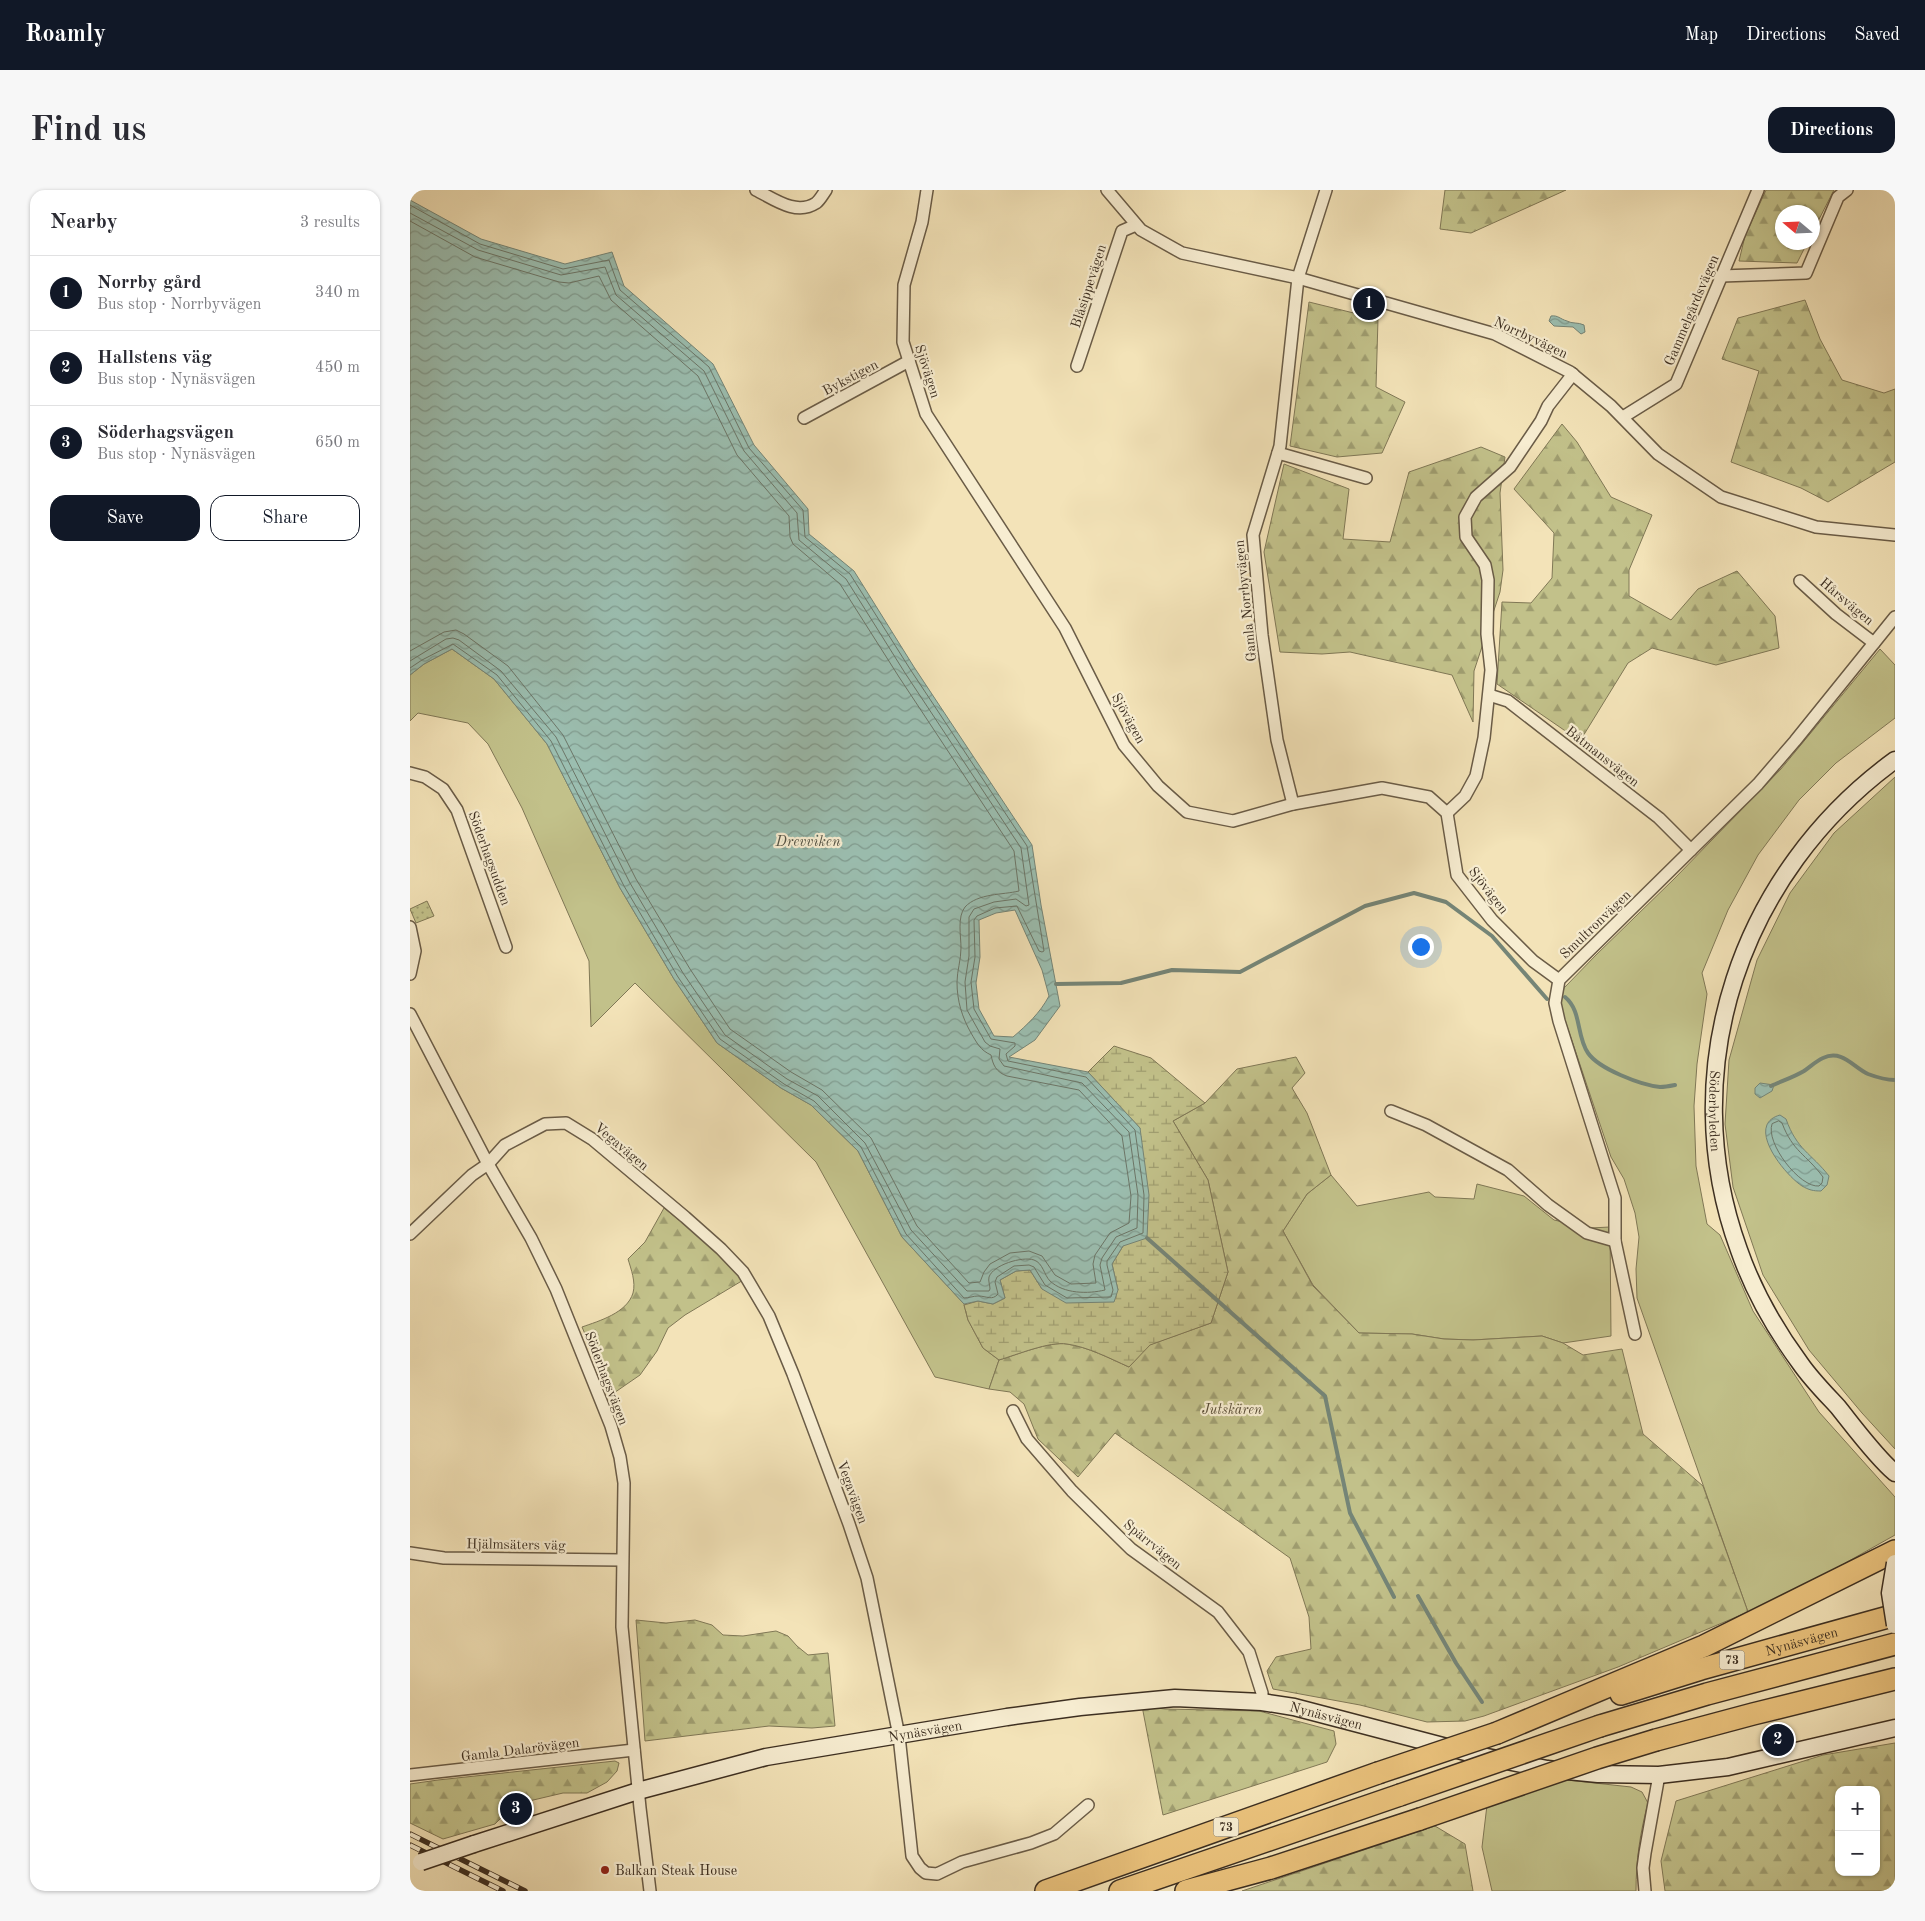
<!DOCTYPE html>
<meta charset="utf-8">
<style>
body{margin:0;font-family:"Old Standard TT",serif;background:#f7f7f7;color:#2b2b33}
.controls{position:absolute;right:15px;bottom:15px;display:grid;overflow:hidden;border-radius:10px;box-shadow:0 1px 4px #0004}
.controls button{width:45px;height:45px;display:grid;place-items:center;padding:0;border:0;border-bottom:1px solid #e1e1e2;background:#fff;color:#2b2b33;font:25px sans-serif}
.compass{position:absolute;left:1365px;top:15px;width:45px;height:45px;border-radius:50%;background:#fff;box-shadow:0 1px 4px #0004;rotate:289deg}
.you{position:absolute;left:1010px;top:756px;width:18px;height:18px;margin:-12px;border:4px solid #fff;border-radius:50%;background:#1a73e8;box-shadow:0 0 0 8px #1a73e833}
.badge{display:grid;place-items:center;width:32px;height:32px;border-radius:50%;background:#111827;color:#fff;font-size:16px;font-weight:700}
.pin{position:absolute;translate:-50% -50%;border:2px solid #fff;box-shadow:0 1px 5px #0006}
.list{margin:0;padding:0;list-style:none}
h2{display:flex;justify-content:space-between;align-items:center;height:65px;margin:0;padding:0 20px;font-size:21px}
h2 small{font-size:16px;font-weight:400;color:#7c7c81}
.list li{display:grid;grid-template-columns:32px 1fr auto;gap:15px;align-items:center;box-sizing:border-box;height:75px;padding:0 20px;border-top:1px solid #e1e1e2}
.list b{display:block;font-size:19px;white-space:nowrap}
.list p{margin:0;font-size:16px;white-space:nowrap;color:#7c7c81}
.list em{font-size:16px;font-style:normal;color:#7c7c81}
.actions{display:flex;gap:10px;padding:15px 20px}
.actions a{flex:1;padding:11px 0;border:1px solid #111827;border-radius:15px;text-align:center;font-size:18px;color:#111827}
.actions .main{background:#111827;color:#fff}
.map{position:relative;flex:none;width:1485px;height:1701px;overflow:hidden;border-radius:15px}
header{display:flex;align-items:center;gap:30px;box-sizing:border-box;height:70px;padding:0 25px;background:#111827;color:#fff}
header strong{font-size:24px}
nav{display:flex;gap:28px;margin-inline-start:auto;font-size:18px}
.intro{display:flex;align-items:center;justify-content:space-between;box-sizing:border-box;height:120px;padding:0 30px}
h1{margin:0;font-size:35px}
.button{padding:12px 22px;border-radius:15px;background:#111827;color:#fff;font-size:18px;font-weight:700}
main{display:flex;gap:30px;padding:0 30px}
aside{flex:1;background:#fff;border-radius:15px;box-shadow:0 1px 4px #0004}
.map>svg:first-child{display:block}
.grass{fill:#c2c18a;stroke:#807856}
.forest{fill:url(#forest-firs);stroke:#807856;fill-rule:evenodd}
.wetland{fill:url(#wetland-marsh);stroke:#807856}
.park{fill:url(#park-dots);stroke:#807856}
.water{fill:url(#water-waves);stroke:#758577;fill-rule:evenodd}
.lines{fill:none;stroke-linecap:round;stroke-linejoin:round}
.shore{stroke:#6c7668;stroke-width:1}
.stream{stroke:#758577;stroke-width:4}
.street-casing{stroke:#6a5c47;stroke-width:14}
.secondary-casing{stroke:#3d2f21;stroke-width:19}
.highway-casing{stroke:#3d2f21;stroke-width:24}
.street{stroke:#f7edd1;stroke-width:11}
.secondary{stroke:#f7edd1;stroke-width:16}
.highway{stroke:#eac27c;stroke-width:21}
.rail-casing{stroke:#3d2f21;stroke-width:5.5}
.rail{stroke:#f7edd1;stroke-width:4;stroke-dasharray:11;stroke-linecap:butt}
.secondary-bridge-casing{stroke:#3d2f21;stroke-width:19;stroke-linecap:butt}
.highway-bridge-casing{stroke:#3d2f21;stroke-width:24;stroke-linecap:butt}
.secondary-bridge{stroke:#f7edd1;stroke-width:16}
.highway-bridge{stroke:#eac27c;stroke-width:21}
.poi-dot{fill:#8f2418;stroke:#f7edd1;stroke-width:2}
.labels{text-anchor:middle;stroke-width:4.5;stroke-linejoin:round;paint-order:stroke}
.shield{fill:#f7edd1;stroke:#756856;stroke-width:1}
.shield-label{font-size:12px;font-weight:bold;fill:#3d2f21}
.street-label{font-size:14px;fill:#3d2f21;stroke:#f7edd1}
.park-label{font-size:14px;font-style:italic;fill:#584c36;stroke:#f7edd1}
.poi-label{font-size:14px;fill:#3d2f21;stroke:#f7edd1;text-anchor:start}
.water-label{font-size:15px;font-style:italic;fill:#545345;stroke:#f7edd1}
</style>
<header>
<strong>Roamly</strong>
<nav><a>Map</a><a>Directions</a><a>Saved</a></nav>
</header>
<div class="intro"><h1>Find us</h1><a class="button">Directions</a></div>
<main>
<aside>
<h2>Nearby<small>3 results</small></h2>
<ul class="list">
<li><span class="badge">1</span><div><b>Norrby gård</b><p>Bus stop · Norrbyvägen</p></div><em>340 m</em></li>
<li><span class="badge">2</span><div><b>Hallstens väg</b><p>Bus stop · Nynäsvägen</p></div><em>450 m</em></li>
<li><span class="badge">3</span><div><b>Söderhagsvägen</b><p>Bus stop · Nynäsvägen</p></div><em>650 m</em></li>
</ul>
<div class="actions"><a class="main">Save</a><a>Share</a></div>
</aside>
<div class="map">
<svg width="1485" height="1701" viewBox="0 0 1485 1701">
<defs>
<pattern id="forest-firs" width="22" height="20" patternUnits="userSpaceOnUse" patternTransform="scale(1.25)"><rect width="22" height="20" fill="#c2c18a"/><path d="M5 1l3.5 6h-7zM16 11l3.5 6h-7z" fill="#9f9d70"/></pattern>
<pattern id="wetland-marsh" width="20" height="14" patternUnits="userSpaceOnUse" patternTransform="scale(1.25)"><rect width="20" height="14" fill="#c2c18a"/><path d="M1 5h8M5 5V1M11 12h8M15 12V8" fill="none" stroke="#9f9d70"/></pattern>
<pattern id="park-dots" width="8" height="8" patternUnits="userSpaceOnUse" patternTransform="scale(1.25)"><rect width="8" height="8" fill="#c2c18a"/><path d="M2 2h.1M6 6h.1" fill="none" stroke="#9f9d70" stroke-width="1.8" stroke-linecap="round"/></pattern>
<pattern id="water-waves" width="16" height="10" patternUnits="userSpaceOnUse" patternTransform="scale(1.25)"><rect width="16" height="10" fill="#9bbeb0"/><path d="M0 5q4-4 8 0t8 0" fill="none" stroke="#809b8f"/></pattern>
</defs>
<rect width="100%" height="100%" fill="#f3e3b8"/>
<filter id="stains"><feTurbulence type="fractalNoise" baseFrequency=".004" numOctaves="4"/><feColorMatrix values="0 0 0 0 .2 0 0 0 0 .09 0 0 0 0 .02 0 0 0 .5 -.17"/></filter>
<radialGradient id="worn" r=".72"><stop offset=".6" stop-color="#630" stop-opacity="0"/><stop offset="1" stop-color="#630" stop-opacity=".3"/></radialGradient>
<g class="grass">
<polygon points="42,459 84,489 137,554 210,698 264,789 307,853 371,898 401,915 448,961 492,1047 554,1114 558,1130 573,1158 589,1170 579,1199 525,1187 406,972 225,793 181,837 179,771 112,618 78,554 58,533 8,523 0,531 0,485 14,474"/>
<polygon points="1470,459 1485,475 1485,528 1426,573 1389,610 1348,665 1318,720 1292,783 1297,804 1287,874 1284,916 1286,976 1297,1034 1310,1045 1343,1121 1409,1222 1485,1307 1485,1345 1414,1385 1338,1422 1227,1108 1226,1079 1229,1047 1225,1023 1214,989 1201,967 1150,815 1154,798 1186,765 1265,688 1371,579"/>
<polygon points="1485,587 1485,1259 1452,1223 1399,1160 1353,1085 1323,997 1315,934 1319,870 1347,770 1380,703 1424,643"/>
<polygon points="921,985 947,1016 1019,1002 1025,1007 1064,1009 1067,994 1114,1006 1144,1030 1180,1038 1200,1037 1201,1146 1153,1153 1132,1146 1063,1150 1034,1149 1002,1144 949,1143 903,1095 873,1041 897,1004"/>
<path d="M 1148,1589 L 1221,1597 L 1232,1602 L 1238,1613 C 1230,1643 1226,1670 1226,1701 L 1082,1701 L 1072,1657 L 1077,1615 Z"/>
</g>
<g class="forest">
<polygon points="1035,0 1156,0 1061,43 1030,39"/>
<polygon points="1356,0 1424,0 1403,41 1402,22 1372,22 1372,52 1397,53 1387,73 1329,71 1335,46"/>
<polygon points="1395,110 1410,149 1432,190 1474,203 1485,199 1485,272 1418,312 1391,298 1321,272 1349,181 1312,169 1328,128"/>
<polygon points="899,112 968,129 966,197 995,212 972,263 927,267 880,256"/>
<polygon points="1152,234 1167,252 1201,307 1242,325 1219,380 1219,406 1261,430 1288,399 1327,381 1365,426 1369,458 1306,475 1242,458 1218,473 1170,551 1087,494 1092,412 1121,413 1142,388 1144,343 1104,299"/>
<polygon points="1071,257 1095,267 1090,303 1093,380 1090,402 1064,481 1063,532 1042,485 940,462 912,464 870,462 854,362 874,274 939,299 933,349 980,352 999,282"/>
<path d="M 886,867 L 895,883 L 882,898 L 897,923 L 921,985 L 897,1004 L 873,1041 L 903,1096 L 949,1143 L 1002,1144 L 1034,1149 L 1063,1150 L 1132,1146 L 1153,1153 L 1173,1165 L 1212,1159 L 1233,1244 L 1293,1296 L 1338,1422 L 1208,1477 L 1074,1526 L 1055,1531 L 1017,1532 L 950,1515 L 863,1499 L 857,1481 L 866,1467 L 901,1459 L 899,1427 L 880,1368 L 705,1243 L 668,1287 L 628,1249 L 614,1214 L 600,1202 L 579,1199 L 589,1170 C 606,1165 640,1151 657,1154 C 678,1157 699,1168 719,1177 L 739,1155 L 801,1133 L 818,1082 L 798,990 L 763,931 L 795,913 L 827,879 Z"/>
<path d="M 254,1018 L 309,1063 L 335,1089 L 275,1125 L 258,1138 L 247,1161 L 230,1185 L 201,1205 L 172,1137 C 189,1131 217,1123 223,1103 C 226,1092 221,1079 218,1069 L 235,1052 Z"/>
<polygon points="226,1430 256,1433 285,1430 302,1435 313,1445 333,1446 366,1441 378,1446 387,1456 398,1465 418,1463 425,1536 402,1538 359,1536 235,1551"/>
<polygon points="732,1516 755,1519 849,1521 924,1541 926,1554 917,1572 753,1625"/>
<path d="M 1485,1553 L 1485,1701 L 1255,1701 L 1251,1671 L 1266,1611 L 1413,1565 ZM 1429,1600 L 1466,1600 L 1466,1682 L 1429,1682 Z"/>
<polygon points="205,1571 209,1573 207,1581 197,1592 177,1603 153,1603 119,1611 96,1623 85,1634 33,1649 0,1633 0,1594 28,1590"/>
<polygon points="1025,1636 1055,1654 1063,1701 832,1701"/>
</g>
<path class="wetland" d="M 704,856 L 741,868 L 795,913 L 763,931 L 798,990 L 818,1082 L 801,1133 L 740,1155 L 719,1177 C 699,1168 678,1157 657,1154 C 640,1151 606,1165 589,1170 L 573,1158 L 558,1130 L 554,1115 L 568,1111 L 583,1114 L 595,1108 L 590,1090 L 606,1081 L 620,1080 L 632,1099 L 708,1100 L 702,1074 L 713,1056 L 730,938 L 678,882 Z"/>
<polygon class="park" points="17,711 24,726 6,733 0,719"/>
<g class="water">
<path d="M 0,10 L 71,49 L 155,74 L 202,62 L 214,96 L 303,174 L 344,255 L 398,319 L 399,344 L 444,381 L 504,477 L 622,655 L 631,715 L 650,816 L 625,850 L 599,867 L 678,882 L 730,938 L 739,1005 L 737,1048 L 713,1056 L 702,1074 L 708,1100 L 704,1112 L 656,1113 L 632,1099 L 620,1080 L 606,1081 L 590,1090 L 595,1108 L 583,1114 L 568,1111 L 554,1114 L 492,1047 L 448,961 L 401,915 L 371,898 L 307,853 L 264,789 L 210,698 L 137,554 L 84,489 L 42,459 L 14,474 L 0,485 ZM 605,720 L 632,780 L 639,806 C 630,823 617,835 603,847 L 584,846 L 569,819 L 566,793 L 570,767 L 569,730 L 586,723 Z"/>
<path d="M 1141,126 C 1148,125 1150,129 1157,131 C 1162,134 1168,132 1174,135 L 1175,142 L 1171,144 L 1163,137 L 1144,136 L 1139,131 Z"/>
<polygon points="1350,893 1364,895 1362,901 1350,908 1345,904 1345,898"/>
<path d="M 1370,925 L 1376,929 C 1387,960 1401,963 1419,986 L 1417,995 L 1411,1001 C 1403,1001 1399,1000 1392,996 C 1375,985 1334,935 1370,925 Z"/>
</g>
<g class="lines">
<g class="shore">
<path d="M 0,15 L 70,54 L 153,79 L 199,70 L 210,100 L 299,177 L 339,258 L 393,320 L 395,347 L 440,384 L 500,479 L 617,656 L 634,761 L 632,762 L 629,761 L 607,716 L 585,718 L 567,726 L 564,730 L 565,767 L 561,792 L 564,819 L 581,849 L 605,853 L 605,856 L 596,864 L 598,871 L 676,887 L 725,940 L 734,1005 L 733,1043 L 710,1052 L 697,1071 L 697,1075 L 703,1100 L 701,1107 L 657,1108 L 635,1095 L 624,1077 L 619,1075 L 604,1076 L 587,1087 L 585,1092 L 588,1104 C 582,1111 577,1106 568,1106 C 563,1106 559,1108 554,1108 L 496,1044 L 451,957 L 404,911 L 374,894 L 310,849 L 268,787 L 214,696 L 141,551 L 87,485 L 43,454 L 12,470 L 0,478"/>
<path d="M 0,23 L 68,60 L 151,85 L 195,77 L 206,105 L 294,181 L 334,261 L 387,323 L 389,350 L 436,389 L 495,483 L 611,658 L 619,715 L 616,716 L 606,709 L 584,712 L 564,719 L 559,727 L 559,766 L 555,792 L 557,820 L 575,852 L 580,856 L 590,859 L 589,869 L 594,876 L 672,893 L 719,942 L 728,1005 L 727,1038 L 706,1047 L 692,1068 L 690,1075 L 695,1100 C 678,1104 654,1104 640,1091 C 634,1085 633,1073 624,1070 C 612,1066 583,1075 579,1087 C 578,1091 580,1095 580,1099 L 579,1101 L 557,1101 L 501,1040 L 455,953 L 408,906 L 377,889 L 315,845 L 273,783 L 220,693 L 146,547 L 91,481 L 49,450 L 43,448 L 36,449 L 0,471"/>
<path d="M 0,31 L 65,67 L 149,92 L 159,93 L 189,86 L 201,110 L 288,186 L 327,265 L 379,326 L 380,347 L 383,354 L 430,394 L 489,487 L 604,661 L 609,701 C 593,705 568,703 555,717 C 547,727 551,746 551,758 C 551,770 547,781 547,792 C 547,811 552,827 561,843 C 567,853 570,860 581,865 C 583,875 586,882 597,886 L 669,900 L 712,946 L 721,1006 L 719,1033 L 700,1043 L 685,1065 L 683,1074 L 686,1093 L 661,1094 L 645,1085 L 632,1066 L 619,1061 L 600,1063 L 580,1074 L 574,1082 L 570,1092 L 559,1093 L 507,1036 L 461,948 L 412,900 L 381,882 L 320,839 L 280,779 L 226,689 L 153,545 L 98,476 L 54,444 L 46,440 L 34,442 L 0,461"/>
<path d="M 1369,931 L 1372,933 C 1383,962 1396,964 1413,987 L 1412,993 L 1409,996 C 1390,998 1355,953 1362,934 Z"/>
</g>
<g class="stream">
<polyline points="646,794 711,793 762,780 830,782 955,716 1004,703 1036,712 1082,746 1137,809"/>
<path d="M 1155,807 C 1172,821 1166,846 1178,863 C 1189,879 1231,895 1250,897 C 1255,897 1260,896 1265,895"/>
<path d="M 1361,896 C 1372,891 1384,887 1394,881 C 1400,877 1406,871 1413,868 C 1432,859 1443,877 1458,884 C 1466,887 1477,890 1485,890"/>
<polyline points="737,1048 915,1206 940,1323 984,1407"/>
<polyline points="1008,1406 1046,1473 1072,1512"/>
</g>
<g class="street-casing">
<g id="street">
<path d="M 346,0 C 364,9 386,26 406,13 C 410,10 413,4 416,0"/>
<polyline points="517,0 512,32 494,95 493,152 516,224 655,438 714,555 748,596 777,622 823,631 883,614 972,598 1019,607 1037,623 1047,685 1082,730 1123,771 1149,790"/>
<polyline points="697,0 731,40 772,63 888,88 1085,144 1160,182 1201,216 1248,264 1311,307 1406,337 1485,345"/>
<polyline points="1311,86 1396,83 1428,7 1437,0"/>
<polyline points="667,176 712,41 726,35"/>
<polyline points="1213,227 1266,194 1348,0"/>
<polyline points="394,228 499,171"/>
<polyline points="868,263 956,288"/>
<polyline points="1390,391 1426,424 1464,453"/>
<polyline points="1079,505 1098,511 1249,628 1281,660"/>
<polyline points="0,583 15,587 33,599 47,620 96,757"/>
<polyline points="883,614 867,550 852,445 843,345 870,256 888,88 916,0"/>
<polyline points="1037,623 1055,606 1066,586 1074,548 1081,480 1077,444 1078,390 1075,375 1056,347 1055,327 1066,307 1100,277 1131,231 1138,216 1163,184"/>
<polyline points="0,737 5,761 0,784"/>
<polyline points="0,824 78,974 121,1048 146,1099 201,1236 210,1267 214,1293 212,1437 230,1618 240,1701"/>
<polyline points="981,921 1016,935 1098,980 1138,1015 1177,1043 1205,1051"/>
<polyline points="0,1044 62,985 78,974 95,955 135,934 156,933 182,949 275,1027 311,1059 333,1082 359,1126 383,1184 439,1334 457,1388 489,1546 502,1666 510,1678 516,1683 527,1684 552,1672 621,1653 644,1644 678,1615"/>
<polyline points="1225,1144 1205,1051 1205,1008 1149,831 1145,813 1149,790 1348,594 1385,551 1485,427"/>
<polyline points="603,1221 617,1249 662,1301 721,1359 808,1422 839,1462 852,1503 852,1512"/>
<polyline points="0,1363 34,1368 212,1370"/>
<polyline points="0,1585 224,1560"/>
<polyline points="1235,1701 1233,1678 1235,1663 1249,1585"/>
</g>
</g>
<g class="secondary-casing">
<g id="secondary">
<path id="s1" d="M 1485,570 C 1331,682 1263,879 1329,1060 C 1343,1100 1365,1139 1390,1173 C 1401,1189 1415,1203 1428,1217 C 1444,1237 1466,1267 1485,1283"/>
<path id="s2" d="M 64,1654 L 228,1601 L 356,1567 L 597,1527 L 670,1517 L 765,1508 L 852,1512 L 884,1517 L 1067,1565 L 1137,1579 L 1188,1584 L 1249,1585 L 1318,1577 L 1485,1538"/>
</g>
</g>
<g class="highway-casing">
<g id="highway">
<path id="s3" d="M 1211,1504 L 1291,1479 L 1485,1425"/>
<polyline points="1190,1536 1297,1504 1485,1454"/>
<polyline points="1087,1543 1294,1456 1485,1361"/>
<polyline points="1246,1550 1343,1524 1485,1489"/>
<polyline points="636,1701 968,1583"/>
<polyline points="710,1701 990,1605"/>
<polyline points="776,1701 861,1678 1010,1629"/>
</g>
</g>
<use href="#street" class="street"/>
<use href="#secondary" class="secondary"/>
<use href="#highway" class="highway"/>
<g class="rail-casing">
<g id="rail">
<polyline points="0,1644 115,1701"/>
<polyline points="0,1655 93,1701"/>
</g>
</g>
<use href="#rail" class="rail"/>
<g class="secondary-bridge-casing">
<g id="secondary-bridge">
<polyline points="1485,1373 1480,1403 1485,1435"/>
<polyline points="11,1672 64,1654"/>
</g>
</g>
<g class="highway-bridge-casing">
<g id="highway-bridge">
<polyline points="968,1583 1087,1543"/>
<polyline points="990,1605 1190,1536"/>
<polyline points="1010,1629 1187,1568 1246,1550"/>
</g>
</g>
<use href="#secondary-bridge" class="secondary-bridge"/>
<use href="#highway-bridge" class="highway-bridge"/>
</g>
<circle class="poi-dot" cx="195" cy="1680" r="5"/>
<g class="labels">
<g class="shield">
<rect x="1309.5" y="1460.5" width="25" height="19" rx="4"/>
<rect x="803.5" y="1627.5" width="25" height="19" rx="4"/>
</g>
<g class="shield-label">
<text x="1322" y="1474">73</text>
<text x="816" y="1641">73</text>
</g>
<g class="street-label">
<text transform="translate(678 96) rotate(-72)" y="5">Blåsippevägen</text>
<text transform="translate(1281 120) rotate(-67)" y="5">Gammelgårdsvägen</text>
<text transform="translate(1121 147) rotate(25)" y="5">Norrbyvägen</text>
<text transform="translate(518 181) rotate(72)" y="5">Sjövägen</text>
<text transform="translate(440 187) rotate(-28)" y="5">Bykstigen</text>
<text transform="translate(835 411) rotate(-96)" y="5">Gamla Norrbyvägen</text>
<text transform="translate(1437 411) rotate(40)" y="5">Hårsvägen</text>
<text transform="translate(719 528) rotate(61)" y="5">Sjövägen</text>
<text transform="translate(1193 566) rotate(38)" y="5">Båtmansvägen</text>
<text transform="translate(80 668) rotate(70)" y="5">Söderhagsudden</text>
<text transform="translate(1079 700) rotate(52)" y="5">Sjövägen</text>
<text transform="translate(1185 734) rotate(-44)" y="5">Smultronvägen</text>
<text dy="5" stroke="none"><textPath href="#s1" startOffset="410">Söderbyleden</textPath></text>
<text transform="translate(212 956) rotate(40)" y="5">Vegavägen</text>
<text transform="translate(197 1188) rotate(69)" y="5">Söderhagsvägen</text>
<text transform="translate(443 1302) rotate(70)" y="5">Vegavägen</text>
<text transform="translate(106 1354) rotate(1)" y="5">Hjälmsäters väg</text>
<text transform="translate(743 1354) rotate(39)" y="5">Spärrvägen</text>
<text dy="5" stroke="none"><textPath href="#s3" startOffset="188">Nynäsvägen</textPath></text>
<text dy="5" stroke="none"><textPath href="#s2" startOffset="871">Nynäsvägen</textPath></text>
<text dy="5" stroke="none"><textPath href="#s2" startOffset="466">Nynäsvägen</textPath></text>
<text transform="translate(110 1559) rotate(-7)" y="5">Gamla Dalarövägen</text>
</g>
<g class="park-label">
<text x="822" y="1224">Jutskären</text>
</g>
<g class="poi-label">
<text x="205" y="1685">Balkan Steak House</text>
</g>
<g class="water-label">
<text x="398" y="656">Drevviken</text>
</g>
</g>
<rect width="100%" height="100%" filter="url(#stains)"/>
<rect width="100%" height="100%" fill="url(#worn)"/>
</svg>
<div class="controls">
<button>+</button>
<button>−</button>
</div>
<svg class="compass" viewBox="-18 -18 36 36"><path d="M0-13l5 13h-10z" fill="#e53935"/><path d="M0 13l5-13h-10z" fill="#7c7c81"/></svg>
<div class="you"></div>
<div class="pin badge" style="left:959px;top:114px">1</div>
<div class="pin badge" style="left:1368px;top:1550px">2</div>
<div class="pin badge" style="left:106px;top:1619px">3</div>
</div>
</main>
